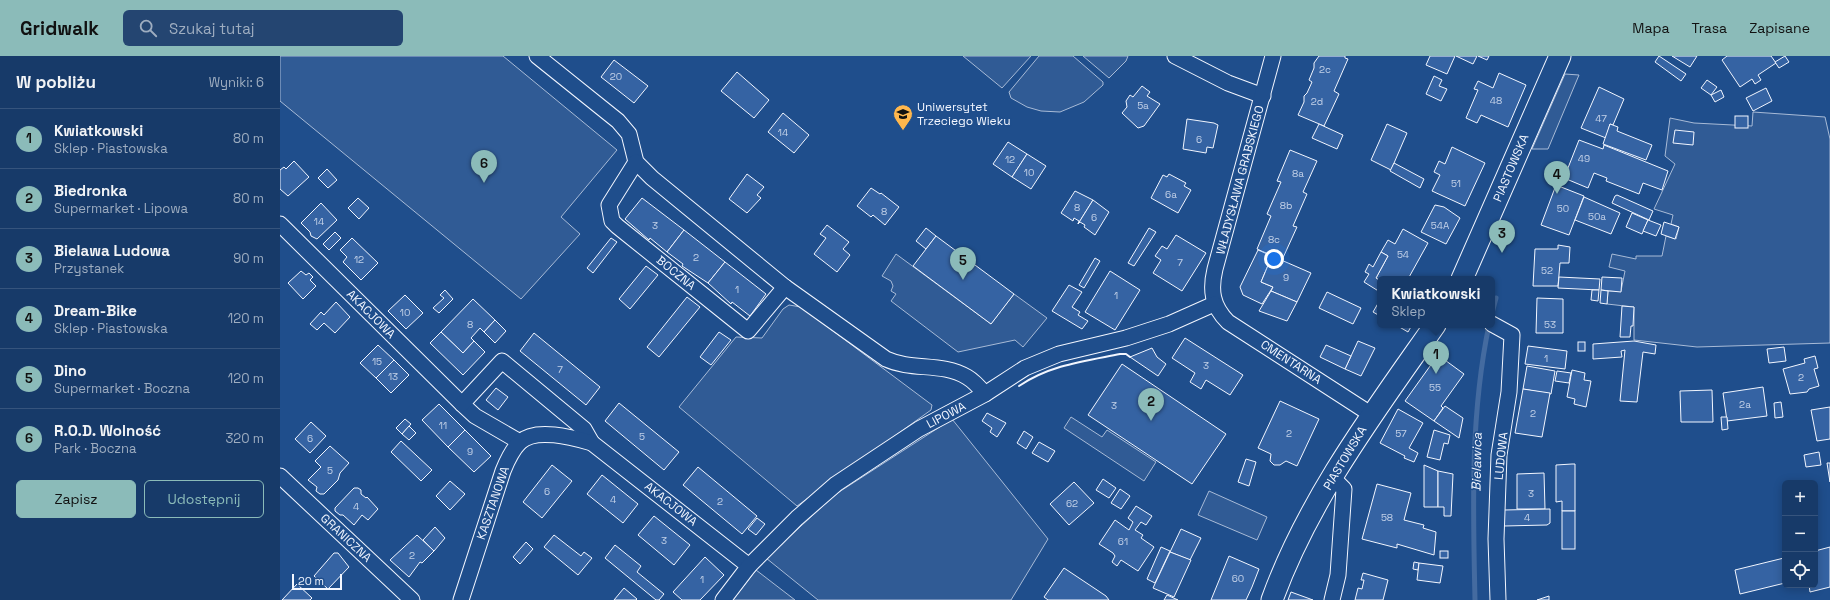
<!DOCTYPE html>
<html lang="pl">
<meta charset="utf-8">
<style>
body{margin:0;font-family:"Space Grotesk",sans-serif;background:#244571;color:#f1f3f6}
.controls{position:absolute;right:12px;bottom:12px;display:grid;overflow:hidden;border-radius:6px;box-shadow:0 2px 10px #0003}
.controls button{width:36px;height:36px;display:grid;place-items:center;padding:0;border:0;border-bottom:1px solid #36547d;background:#173a69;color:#f1f3f6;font:20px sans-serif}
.scale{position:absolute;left:12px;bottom:10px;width:50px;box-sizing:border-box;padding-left:4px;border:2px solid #f2f6ff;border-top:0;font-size:11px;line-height:14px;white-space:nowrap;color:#f2f6ff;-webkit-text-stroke:3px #1f4e8c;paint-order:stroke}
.you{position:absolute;left:994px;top:203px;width:14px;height:14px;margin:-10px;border:3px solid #fff;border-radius:50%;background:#1a73e8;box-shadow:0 0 0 6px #1a73e833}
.badge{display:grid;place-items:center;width:26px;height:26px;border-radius:50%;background:#8bbbb9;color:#111;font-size:13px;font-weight:700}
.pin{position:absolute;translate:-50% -33px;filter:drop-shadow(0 1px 2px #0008)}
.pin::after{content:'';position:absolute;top:21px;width:14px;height:12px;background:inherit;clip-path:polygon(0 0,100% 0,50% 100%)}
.popup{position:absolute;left:1097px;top:220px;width:118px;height:52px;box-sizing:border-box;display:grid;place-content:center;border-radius:6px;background:#173a69;filter:drop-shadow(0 1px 3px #0005);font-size:13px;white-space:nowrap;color:#9eadc0}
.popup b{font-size:15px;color:#f1f3f6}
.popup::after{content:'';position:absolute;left:50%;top:100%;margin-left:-8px;border:8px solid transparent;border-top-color:#173a69}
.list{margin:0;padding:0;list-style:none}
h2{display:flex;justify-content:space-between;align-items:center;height:52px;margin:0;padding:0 16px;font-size:17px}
h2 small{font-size:13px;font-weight:400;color:#9eadc0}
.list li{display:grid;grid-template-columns:26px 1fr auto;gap:12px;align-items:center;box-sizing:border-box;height:60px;padding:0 16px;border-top:1px solid #36547d}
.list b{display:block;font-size:15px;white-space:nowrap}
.list p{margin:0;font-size:13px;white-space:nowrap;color:#9eadc0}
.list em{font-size:13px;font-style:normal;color:#9eadc0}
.actions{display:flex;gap:8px;padding:12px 16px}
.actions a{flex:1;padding:9px 0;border:1px solid #8bbbb9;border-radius:6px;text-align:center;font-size:14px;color:#8bbbb9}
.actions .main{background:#8bbbb9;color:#111}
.icon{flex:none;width:22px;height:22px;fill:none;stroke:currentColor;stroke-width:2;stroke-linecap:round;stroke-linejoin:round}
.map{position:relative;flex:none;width:1550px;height:544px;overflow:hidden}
header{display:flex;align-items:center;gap:24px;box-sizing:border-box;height:56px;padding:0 20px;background:#8bbbb9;color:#111}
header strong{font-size:19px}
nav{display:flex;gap:22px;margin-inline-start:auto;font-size:14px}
.search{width:280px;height:36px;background:#244571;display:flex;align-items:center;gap:10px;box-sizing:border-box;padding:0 14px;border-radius:6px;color:#9eadc0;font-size:15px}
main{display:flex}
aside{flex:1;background:#173a69}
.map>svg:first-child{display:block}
.built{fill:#305b95;stroke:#a8bbd7}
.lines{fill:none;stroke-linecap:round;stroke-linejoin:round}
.stream{stroke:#446ba0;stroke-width:5}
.building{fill:#3563a3;stroke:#f2f6ff}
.minor-casing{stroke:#f2f6ff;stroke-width:17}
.secondary-casing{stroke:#f2f6ff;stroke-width:23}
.minor{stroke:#1f4e8c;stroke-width:15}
.secondary{stroke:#1f4e8c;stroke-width:21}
.wall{stroke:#f2f6ff;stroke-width:2}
.labels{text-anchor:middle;stroke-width:3;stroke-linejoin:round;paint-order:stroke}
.number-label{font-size:10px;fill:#c3d1e8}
.poi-label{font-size:12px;fill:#f2f6ff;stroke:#1f4e8c;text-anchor:start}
.street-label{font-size:12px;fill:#f2f6ff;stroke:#1f4e8c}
.water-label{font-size:13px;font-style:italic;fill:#f2f6ff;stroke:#1f4e8c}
</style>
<header>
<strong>Gridwalk</strong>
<div class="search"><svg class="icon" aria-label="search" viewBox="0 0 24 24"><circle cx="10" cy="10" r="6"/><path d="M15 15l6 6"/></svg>Szukaj tutaj</div>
<nav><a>Mapa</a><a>Trasa</a><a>Zapisane</a></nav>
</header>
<main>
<aside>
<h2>W pobliżu<small>Wyniki: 6</small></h2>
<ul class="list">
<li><span class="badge">1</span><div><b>Kwiatkowski</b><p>Sklep · Piastowska</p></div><em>80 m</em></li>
<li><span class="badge">2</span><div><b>Biedronka</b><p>Supermarket · Lipowa</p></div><em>80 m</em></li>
<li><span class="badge">3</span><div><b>Bielawa Ludowa</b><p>Przystanek</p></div><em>90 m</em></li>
<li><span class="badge">4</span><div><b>Dream-Bike</b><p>Sklep · Piastowska</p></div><em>120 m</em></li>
<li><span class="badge">5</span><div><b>Dino</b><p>Supermarket · Boczna</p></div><em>120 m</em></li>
<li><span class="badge">6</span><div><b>R.O.D. Wolność</b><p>Park · Boczna</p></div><em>320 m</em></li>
</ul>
<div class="actions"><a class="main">Zapisz</a><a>Udostępnij</a></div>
</aside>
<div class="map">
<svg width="1550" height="544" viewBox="0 0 1550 544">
<rect width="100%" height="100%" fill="#1f4e8c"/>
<g class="built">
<polygon points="0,0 223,0 337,94 281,161 300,178 241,243 0,45"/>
<polygon points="683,0 751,0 722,32"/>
<polygon points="759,0 793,0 823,26 823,29 804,46 780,56 761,55 747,51 731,42 729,36"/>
<polygon points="803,0 848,0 846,5 829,22"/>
<polygon points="1285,18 1299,19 1268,93 1252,93"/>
<polygon points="1473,56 1545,61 1550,83 1550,287 1417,291 1354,284 1354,251 1327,248 1328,235 1341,235 1345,215 1329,211 1332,198 1356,203 1356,200 1382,200 1386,180 1396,183 1399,171 1391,168 1393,159 1374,153 1395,108 1385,100 1390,62 1414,67 1472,70"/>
<polygon points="616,198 711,268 734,238 767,262 743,291 735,284 678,296 611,245 616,238 611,235 613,230 611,225 602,220"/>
<polygon points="509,249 521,251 652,349 651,354 517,450 399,351 456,281 482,282 503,253"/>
<polygon points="791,361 822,381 827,374 876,406 864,425 784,372"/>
<polygon points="672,363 768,483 731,544 538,544 486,502 556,438"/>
<polygon points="929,435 987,461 977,484 918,459"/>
<polygon points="476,514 515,544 453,544"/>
</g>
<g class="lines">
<g class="stream">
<polyline points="1212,257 1216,242"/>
<path d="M 1195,544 C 1193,453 1190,359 1209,269"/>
</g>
</g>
<g class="building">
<polygon points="1039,0 1065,0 1065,2 1068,3 1054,35 1059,38 1044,70 1018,59 1024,46 1024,40 1027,37 1032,26 1029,24 1034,12 1034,7"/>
<polygon points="1150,0 1175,0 1167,18 1146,9"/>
<polygon points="1176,0 1197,0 1193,8"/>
<polygon points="1198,0 1209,0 1207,4"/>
<polygon points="1379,0 1406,18 1401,25 1375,6"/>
<polygon points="1392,0 1417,0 1410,11"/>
<polygon points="1447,0 1491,0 1496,7 1478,19 1481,24 1475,28 1472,23 1460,31 1442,4"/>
<polygon points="1505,0 1509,6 1499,12 1495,6"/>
<polygon points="334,4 368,30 354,47 321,21"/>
<polygon points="457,16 489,44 474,62 441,35"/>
<polygon points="1219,17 1246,29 1228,71 1201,59 1197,67 1186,62 1198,34 1194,33 1198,25 1213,32"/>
<polygon points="1154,20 1162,24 1159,30 1167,33 1161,45 1146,38"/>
<polygon points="1427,24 1437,31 1431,39 1421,32"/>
<polygon points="862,30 870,36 867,40 880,48 864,70 858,72 842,57 847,51 846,45 850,39 853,41"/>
<polygon points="1319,31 1344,43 1333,69 1330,68 1326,82 1301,72"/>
<polygon points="1486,32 1492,45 1473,55 1466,42"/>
<polygon points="1441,34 1444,41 1435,46 1431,39"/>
<polygon points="503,57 529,79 514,97 488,76"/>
<rect x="1455" y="60" width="13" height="12"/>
<polygon points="907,63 934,67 938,69 933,92 927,91 926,97 903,93"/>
<polygon points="1039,68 1063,79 1057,93 1032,82"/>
<polygon points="1107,68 1127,77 1111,114 1091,104"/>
<polygon points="1330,68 1338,71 1337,75 1372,89 1366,104 1323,88"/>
<polygon points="1395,74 1414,76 1413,89 1393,87"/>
<polygon points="1299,84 1323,93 1324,89 1388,115 1382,134 1363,127 1359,138 1326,125 1327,122 1314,117 1308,132 1284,122"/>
<polygon points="728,86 747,98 732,121 713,108"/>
<polygon points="1172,91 1205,107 1185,150 1152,135 1160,119 1154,116 1159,105 1165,108"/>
<polygon points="1010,94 1037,105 1023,136 1027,138 1013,170 1017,171 1002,204 977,193 991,160 987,158 1001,126 997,125"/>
<polygon points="747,98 766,110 751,133 732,121"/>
<polygon points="14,105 29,121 8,140 0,133 0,114 4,111 6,113"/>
<polygon points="1114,107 1144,123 1140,132 1110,115"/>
<polygon points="47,113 57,124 48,132 38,122"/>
<polygon points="467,118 484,131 477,139 481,142 467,157 449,143"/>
<polygon points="889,118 906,127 904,130 911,134 898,157 871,142 883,119 887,121"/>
<polygon points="1276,129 1304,140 1289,179 1261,169"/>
<polygon points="591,132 600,138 601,137 619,151 605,169 593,159 591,161 577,150"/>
<polygon points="795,135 813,144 798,168 799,165 794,162 793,165 781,157"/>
<polygon points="1337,139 1373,155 1369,164 1332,147 1335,140"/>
<polygon points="1304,141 1340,157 1331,178 1295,164"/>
<polygon points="78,142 89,152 79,163 68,152"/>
<polygon points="362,142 404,174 387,196 370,182 369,184 345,163"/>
<polygon points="813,144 829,156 815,179 804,171 805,169 800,166 798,168"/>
<polygon points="41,147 57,164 37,183 31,180 30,176 21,167"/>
<polygon points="1155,149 1164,151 1180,162 1166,188 1141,176"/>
<polygon points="1352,157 1368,164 1362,178 1346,171"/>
<polygon points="1368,164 1381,169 1376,180 1363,175"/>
<polygon points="1384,166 1399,171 1395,183 1381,178"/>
<polygon points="547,169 569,186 563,193 570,199 557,216 534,198 546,182 540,178"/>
<polygon points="646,172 656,180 646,193 636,185"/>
<polygon points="869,172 876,176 854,210 848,207"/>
<polygon points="1123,173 1148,187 1128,223 1100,223 1100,225 1096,222 1108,200 1101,196 1108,184 1115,188"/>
<polygon points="404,174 445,206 428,227 402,210 403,208 387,196"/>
<polygon points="55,176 61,182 49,194 43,188"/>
<polygon points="896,179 926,197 902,235 873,217 881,204 875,200 882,190 887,193"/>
<polygon points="656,180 734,238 711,268 633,210"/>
<polygon points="72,182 98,207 81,224 63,206 67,201 60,194"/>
<polygon points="331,182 337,186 313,217 307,212"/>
<polygon points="1278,189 1290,191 1289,207 1280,207 1278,230 1253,230 1255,193 1278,193"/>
<polygon points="978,194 992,200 981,226 993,231 982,248 963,239 960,231"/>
<polygon points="1101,196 1108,200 1096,222 1100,225 1100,236 1084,226 1089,218 1085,216 1089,208 1093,211"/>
<polygon points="992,200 1031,217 1017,246 991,235 993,231 981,226"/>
<polygon points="815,202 820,205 804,232 799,229"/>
<polygon points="445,206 486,238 470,260 452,246 451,248 428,227"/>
<polygon points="366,210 378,219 350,253 339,243"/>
<polygon points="21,215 26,219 29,217 33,221 30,224 36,230 23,243 8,227"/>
<polygon points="830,215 860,234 835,274 805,256"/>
<polygon points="1279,221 1320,223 1319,234 1278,232"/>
<polygon points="1322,221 1342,222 1341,236 1321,234"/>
<polygon points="789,229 802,236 792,251 800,256 798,259 808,265 802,273 772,255"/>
<polygon points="165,234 173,243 159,257 153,252 164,242 160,239"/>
<polygon points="1312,234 1319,234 1318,245 1311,244"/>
<polygon points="1321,234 1328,235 1327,248 1320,247"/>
<polygon points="991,235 1017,246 1007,265 979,255"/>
<polygon points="1047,236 1081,252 1073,268 1039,252"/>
<polygon points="125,239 143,257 126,273 108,255"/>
<polygon points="407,241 420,251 379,301 367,291"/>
<polygon points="1257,242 1283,243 1283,277 1256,277"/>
<polygon points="193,243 215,264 204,276 200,272 191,282 194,285 183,297 161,276"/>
<polygon points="1100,244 1100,260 1093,256"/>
<polygon points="56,246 70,261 55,277 44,267 37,274 30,268 41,256 44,259"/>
<polygon points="1342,250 1354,251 1353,270 1351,270 1350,281 1340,281"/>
<polygon points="215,264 226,275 215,287 204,276"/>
<polygon points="1116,269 1132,269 1128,276"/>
<polygon points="161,276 183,297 194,285 205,296 183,319 150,287"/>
<polygon points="439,276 451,284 431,309 420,301"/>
<polygon points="254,277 320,331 306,349 240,295"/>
<polygon points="905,282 963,319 950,339 926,324 921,333 910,326 915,317 892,302"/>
<polygon points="1078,285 1095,292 1081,320 1065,313"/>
<polygon points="1354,285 1376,289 1375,298 1363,296 1357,346 1340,345 1345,294 1341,295 1342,301 1313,303 1313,288"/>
<rect x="1298" y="286" width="7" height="9"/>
<polygon points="98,289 114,304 96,322 80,307"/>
<polygon points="1046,289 1071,300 1065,313 1040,301"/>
<polygon points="1248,290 1287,295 1285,313 1245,308"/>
<polygon points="1504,291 1506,305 1489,307 1487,293"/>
<polygon points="872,292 877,301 886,308 878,320 850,301"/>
<polygon points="1158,299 1184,318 1161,350 1163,352 1154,365 1125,345"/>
<polygon points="1535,300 1538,312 1534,313 1539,330 1529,333 1527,336 1510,338 1503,313 1525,307 1524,303"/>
<polygon points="114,304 129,319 111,337 96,322"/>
<polygon points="842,308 946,378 912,428 808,359"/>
<polygon points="1247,310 1275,315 1271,338 1243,333"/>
<polygon points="1292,314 1305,317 1304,324 1311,325 1306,351 1294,348 1295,343 1287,341"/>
<polygon points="1277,315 1291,317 1289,327 1275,325"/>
<polygon points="1483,331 1487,360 1447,365 1443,337"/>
<polygon points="216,332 228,341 218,354 206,344"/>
<polygon points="1243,333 1270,337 1262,381 1235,377"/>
<polygon points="1432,334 1433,366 1401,366 1400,335"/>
<polygon points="1000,345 1039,363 1017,410 1006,405 1000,409 994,409 990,405 991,398 978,392"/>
<polygon points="1501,346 1503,361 1495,362 1494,347"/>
<polygon points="339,347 399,396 384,414 325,365"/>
<polygon points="159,348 185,374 168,391 142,364"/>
<polygon points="1165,350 1183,362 1179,382 1154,365"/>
<polygon points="1550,351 1550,383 1537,385 1531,354"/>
<polygon points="1118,353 1143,367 1129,392 1138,397 1134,406 1124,402 1125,400 1100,387"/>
<polygon points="707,357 726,367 717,381 710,376 712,372 702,365"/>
<polygon points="1441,361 1447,361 1448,373 1442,374"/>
<polygon points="125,363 131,368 122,378 116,372"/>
<polygon points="31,366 46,380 30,397 15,383"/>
<polygon points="129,370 136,377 129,384 122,378"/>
<polygon points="185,374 211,400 194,416 168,391"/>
<polygon points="1154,374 1170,379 1168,388 1164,387 1160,404 1147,401"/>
<polygon points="744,375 753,381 746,393 737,387"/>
<polygon points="121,385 152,414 141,425 111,396"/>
<polygon points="759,386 775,395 768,406 752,397"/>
<polygon points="50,390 69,407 60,417 58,424 44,438 40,438 36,435 37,431 28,424 41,411 35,405"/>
<polygon points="1539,396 1541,409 1526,411 1524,399"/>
<polygon points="966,403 976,406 969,430 958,426"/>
<polygon points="1547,407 1550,407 1550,426"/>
<polygon points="1292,408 1295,408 1295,455 1282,455 1282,445 1276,446 1276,409"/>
<polygon points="272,409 292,425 262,462 243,446"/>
<polygon points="1144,409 1158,415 1158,451 1144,451"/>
<polygon points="418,411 477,460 462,478 403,429"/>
<polygon points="1158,415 1173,418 1171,460 1164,460 1164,451 1158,451"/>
<polygon points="1264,417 1265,453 1237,453 1237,418"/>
<polygon points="322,419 358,448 343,467 307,438"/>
<polygon points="823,423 836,432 829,442 816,434"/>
<polygon points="170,425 185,438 170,454 156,440"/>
<polygon points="794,426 814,447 789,469 770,448"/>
<polygon points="1097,428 1131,437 1124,464 1144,469 1143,472 1156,476 1154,499 1117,488 1117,492 1082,483"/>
<polygon points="74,432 78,432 81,434 81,438 86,442 87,441 98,453 88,464 82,459 74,469 63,459 60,459 55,455 55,452"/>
<polygon points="840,433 850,440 841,453 831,447"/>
<polygon points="856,450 872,460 866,469 861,466 855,474 863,479 861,482 874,491 858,515 841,504 837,510 832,506 835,500 833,497 819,488 835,464 849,474 853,466 848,462"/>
<polygon points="1270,453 1270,467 1267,469 1224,470 1224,454"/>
<rect x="1282" y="455" width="13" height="38"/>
<polygon points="374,460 410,489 394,509 358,479"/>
<polygon points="477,462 485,468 476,479 468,473"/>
<polygon points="155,471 165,482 154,495 143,484"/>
<polygon points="901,473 921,482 910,504 890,496"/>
<polygon points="137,479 154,495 142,507 140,506 129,521 110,504"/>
<polygon points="274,479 301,500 304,496 312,502 298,519 264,491"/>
<polygon points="246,486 253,493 240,508 233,501"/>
<polygon points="335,489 361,510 357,516 384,538 379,544 376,544 325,502"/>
<polygon points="881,491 890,495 875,527 867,523"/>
<polygon points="1550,491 1550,531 1530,536 1529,529 1527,529 1535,529 1535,495"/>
<rect x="1160" y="495" width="8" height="7"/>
<polygon points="890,496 911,504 894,541 873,532"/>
<polygon points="54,497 58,497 69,511 48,533 34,520"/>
<polygon points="949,500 979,513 972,531 966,544 931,544"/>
<polygon points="425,501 444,519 420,544 402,544 393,536"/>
<polygon points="1504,502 1505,527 1460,538 1455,514"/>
<polygon points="1134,506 1139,507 1138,514 1133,513"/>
<polygon points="1139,507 1163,510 1160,527 1137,524"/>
<polygon points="784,512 826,540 829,544 768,544 764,541"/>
<polygon points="1083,517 1108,524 1103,544 1075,544 1078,532 1082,533 1084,524 1081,524"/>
<polygon points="17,528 32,542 30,544 2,544"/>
<polygon points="344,532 357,543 356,544 334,544"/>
<polygon points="1011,536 1033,544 1008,544"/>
<polygon points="887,539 898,544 884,544"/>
<polygon points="1269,540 1269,544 1257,544"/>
</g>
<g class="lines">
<g class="minor-casing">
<g id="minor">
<path d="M 257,0 L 338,65 L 349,78 L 356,106 L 372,122 L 505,231 L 606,303 C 632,315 662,306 687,321 C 694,325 700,332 705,338"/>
<polyline points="895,0 948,27 983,40"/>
<path d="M 993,0 L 935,213 C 930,234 932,250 948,266 L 1092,359"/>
<polyline points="356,106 329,149 332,165 337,170 468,275 505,231"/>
<polyline points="0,168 182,348 195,360 240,386"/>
<polyline points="1212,268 1232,279 1229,336 1219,399 1216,483 1218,544"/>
<polyline points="182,348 222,305 304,373 312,387"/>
<polyline points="0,420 132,544"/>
<path d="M 181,544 L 223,415 C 227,405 232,394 240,386 C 256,371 294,382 312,387 L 469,510"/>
<polyline points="443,544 469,510 517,462 556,428 639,373 705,338 745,312 779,298 846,282 889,268 934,248"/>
<polyline points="1052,544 1058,519 1064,433 1053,422"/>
</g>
</g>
<g class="secondary-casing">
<g id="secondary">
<polyline points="1182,223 1280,0"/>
<path d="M 992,544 C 1028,444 1094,356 1155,269"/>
</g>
</g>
<use href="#minor" class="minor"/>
<use href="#secondary" class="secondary"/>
<path class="wall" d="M 739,330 C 770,309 805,305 840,298 L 846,298 L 850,301"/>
</g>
<defs>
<g id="university-pin" transform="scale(1)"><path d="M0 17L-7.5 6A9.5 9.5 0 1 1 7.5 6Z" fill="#ffb74d" stroke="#1f4e8c"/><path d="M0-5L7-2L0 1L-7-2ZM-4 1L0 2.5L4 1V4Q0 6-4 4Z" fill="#111"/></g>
</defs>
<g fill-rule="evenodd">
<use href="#university-pin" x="623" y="58"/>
</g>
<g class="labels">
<g class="number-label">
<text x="1045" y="17">2c</text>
<text x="336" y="24">20</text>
<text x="1216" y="48">48</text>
<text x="1037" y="49">2d</text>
<text x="863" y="53">5a</text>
<text x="1321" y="66">47</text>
<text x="503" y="80">14</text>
<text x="919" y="87">6</text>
<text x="1304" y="106">49</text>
<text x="730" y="107">12</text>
<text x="749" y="120">10</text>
<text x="1018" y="121">8a</text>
<text x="1176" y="131">51</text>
<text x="891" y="142">6a</text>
<text x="1006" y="153">8b</text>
<text x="797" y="155">8</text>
<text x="1283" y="156">50</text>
<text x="604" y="159">8</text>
<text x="1317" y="164">50a</text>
<text x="814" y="165">6</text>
<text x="39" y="169">14</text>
<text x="375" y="173">3</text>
<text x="1160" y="173">54A</text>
<text x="994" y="187">8c</text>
<text x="1123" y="202">54</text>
<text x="416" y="205">2</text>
<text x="79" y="207">12</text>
<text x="900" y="210">7</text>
<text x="1267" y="218">52</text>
<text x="1006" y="225">9</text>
<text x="457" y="237">1</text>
<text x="836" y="243">1</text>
<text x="125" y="260">10</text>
<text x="190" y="272">8</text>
<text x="1270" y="272">53</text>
<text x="1266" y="306">1</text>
<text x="97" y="309">15</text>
<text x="926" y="313">3</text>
<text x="280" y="317">7</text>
<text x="113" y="324">13</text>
<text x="1521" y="325">2</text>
<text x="1155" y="335">55</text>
<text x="1465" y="352">2a</text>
<text x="834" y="353">3</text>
<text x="1253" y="361">2</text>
<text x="163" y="373">11</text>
<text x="1009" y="381">2</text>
<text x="1121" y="381">57</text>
<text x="362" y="384">5</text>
<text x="30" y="386">6</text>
<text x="190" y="399">9</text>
<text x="50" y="418">5</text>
<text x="267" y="439">6</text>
<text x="1251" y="441">3</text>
<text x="333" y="447">4</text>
<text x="440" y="449">2</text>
<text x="792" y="451">62</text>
<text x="76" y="454">4</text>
<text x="1107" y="465">58</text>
<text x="1247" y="465">4</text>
<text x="384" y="488">3</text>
<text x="843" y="489">61</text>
<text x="132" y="503">2</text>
<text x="958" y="526">60</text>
<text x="422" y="527">1</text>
</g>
<g class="poi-label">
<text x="637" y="55">Uniwersytet<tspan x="637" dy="14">Trzeciego Wieku</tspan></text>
</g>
<g class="street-label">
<text transform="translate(1231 112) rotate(-67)" y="4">PIASTOWSKA</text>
<text transform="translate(960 124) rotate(-75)" y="4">WŁADYSŁAWA GRABSKIEGO</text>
<text transform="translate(396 217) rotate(39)" y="4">BOCZNA</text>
<text transform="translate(91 258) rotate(45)" y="4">AKACJOWA</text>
<text transform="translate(1011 306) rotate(33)" y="4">CMENTARNA</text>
<text transform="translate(666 359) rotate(-28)" y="4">LIPOWA</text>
<text transform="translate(1221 400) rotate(-84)" y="4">LUDOWA</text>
<text transform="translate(1065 402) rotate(-59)" y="4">PIASTOWSKA</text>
<text transform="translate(213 447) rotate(-71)" y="4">KASZTANOWA</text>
<text transform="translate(391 448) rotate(38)" y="4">AKACJOWA</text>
<text transform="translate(66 482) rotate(43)" y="4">GRANICZNA</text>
</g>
<g class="water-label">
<text transform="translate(1196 406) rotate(-89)" y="5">Bielawica</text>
</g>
</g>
</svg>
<div class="controls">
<button>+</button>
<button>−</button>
<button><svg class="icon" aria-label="locate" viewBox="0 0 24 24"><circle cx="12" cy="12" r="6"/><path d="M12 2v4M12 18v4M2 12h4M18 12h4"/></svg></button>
</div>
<div class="scale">20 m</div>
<div class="you"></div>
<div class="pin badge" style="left:1156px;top:318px">1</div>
<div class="popup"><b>Kwiatkowski</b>Sklep</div>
<div class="pin badge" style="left:871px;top:365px">2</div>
<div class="pin badge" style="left:1222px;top:197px">3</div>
<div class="pin badge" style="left:1277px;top:138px">4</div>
<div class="pin badge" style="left:683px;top:224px">5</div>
<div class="pin badge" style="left:204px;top:127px">6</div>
</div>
</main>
